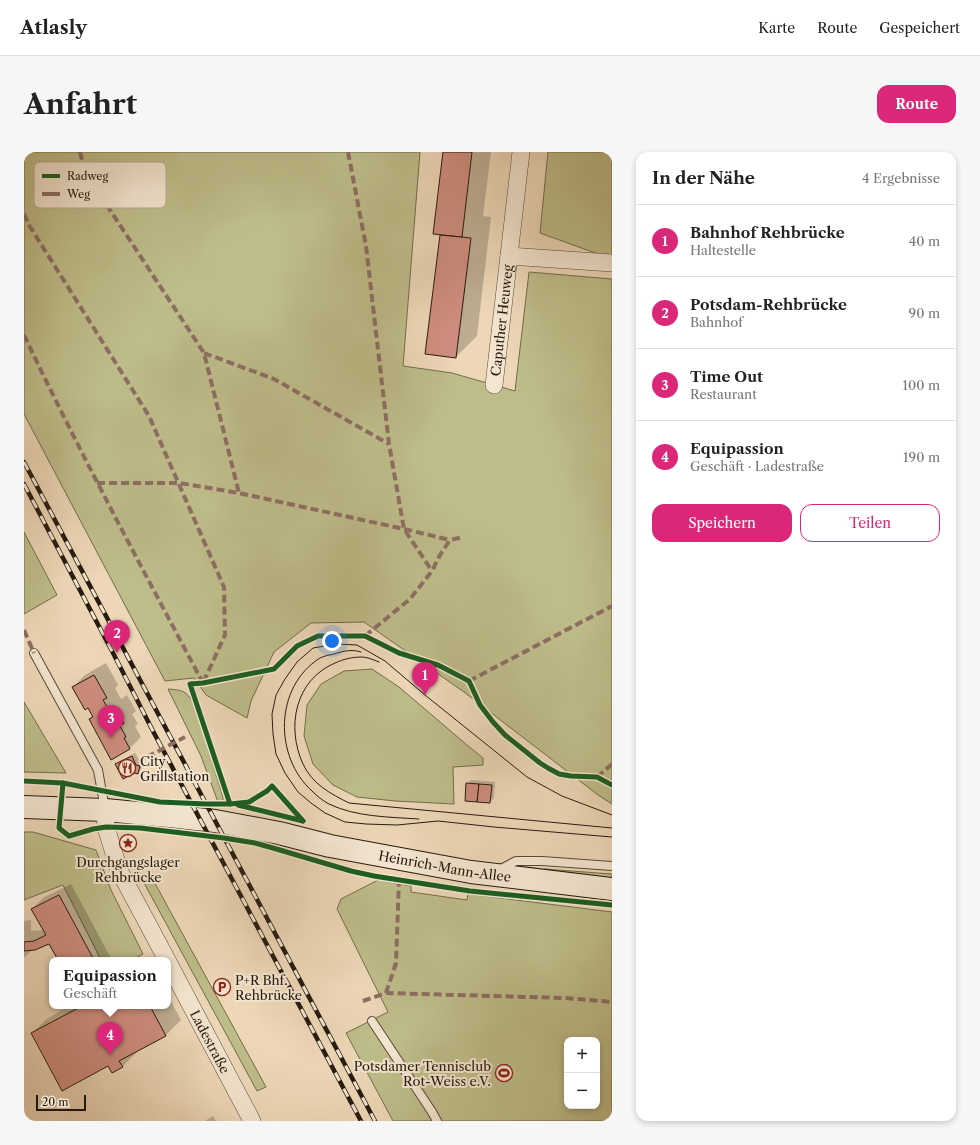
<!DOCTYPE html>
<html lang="de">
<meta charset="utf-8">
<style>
body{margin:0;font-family:"Libre Caslon Text",serif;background:#f6f6f6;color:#222}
.controls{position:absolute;right:12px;bottom:12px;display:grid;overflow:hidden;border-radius:8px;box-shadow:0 2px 6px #0003}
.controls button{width:36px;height:36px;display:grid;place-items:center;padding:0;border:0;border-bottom:1px solid #e0e0e0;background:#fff;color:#222;font:20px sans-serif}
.scale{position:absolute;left:12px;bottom:10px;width:50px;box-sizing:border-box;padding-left:4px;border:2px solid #261b0f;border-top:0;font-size:11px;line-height:14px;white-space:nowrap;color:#261b0f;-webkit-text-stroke:3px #f3e5d0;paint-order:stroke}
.you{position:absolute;left:308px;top:489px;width:14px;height:14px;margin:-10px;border:3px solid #fff;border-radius:50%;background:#1a73e8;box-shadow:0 0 0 6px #1a73e833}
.badge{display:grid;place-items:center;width:26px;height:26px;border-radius:50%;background:#db2777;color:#fff;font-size:13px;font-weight:700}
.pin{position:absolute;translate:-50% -33px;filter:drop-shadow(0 1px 2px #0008)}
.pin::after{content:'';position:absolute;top:21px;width:14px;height:12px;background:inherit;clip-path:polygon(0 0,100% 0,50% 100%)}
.popup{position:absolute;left:25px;top:805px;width:122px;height:52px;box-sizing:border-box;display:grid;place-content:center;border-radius:8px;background:#fff;filter:drop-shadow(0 1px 3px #0005);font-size:13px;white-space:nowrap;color:#767676}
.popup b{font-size:15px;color:#222}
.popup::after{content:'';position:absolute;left:50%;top:100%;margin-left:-8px;border:8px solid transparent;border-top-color:#fff}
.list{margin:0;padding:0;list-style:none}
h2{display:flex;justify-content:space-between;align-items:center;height:52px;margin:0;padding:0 16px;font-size:17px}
h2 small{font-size:13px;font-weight:400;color:#767676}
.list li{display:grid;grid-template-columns:26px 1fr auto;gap:12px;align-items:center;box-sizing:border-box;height:72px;padding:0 16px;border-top:1px solid #e0e0e0}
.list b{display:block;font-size:15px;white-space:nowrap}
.list p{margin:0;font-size:13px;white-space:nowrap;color:#767676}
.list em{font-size:13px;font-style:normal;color:#767676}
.actions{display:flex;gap:8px;padding:12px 16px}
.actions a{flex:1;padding:9px 0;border:1px solid #db2777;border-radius:12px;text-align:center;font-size:14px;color:#db2777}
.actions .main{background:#db2777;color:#fff}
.map{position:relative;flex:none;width:588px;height:969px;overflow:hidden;border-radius:12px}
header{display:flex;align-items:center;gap:24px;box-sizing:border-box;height:56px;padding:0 20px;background:#fff;border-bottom:1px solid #e0e0e0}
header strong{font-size:19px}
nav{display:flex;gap:22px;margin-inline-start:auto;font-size:14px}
.intro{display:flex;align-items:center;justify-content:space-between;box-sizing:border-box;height:96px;padding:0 24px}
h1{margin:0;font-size:28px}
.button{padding:10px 18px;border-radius:12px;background:#db2777;color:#fff;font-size:14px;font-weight:700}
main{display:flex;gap:24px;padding:0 24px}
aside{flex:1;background:#fff;border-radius:12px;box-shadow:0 2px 6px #0003}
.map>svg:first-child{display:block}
.green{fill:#bebd8a;stroke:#726c4c;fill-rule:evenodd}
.shadow{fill:#0003}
.building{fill:#cf8d7f;stroke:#261b0f}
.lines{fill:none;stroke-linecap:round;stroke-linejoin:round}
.service-casing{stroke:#584a39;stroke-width:10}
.minor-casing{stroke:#584a39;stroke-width:18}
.secondary-casing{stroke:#261b0f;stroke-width:24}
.service{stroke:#f3e5d0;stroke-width:8}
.minor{stroke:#f3e5d0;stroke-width:17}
.secondary{stroke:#f3e5d0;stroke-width:22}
.tram{stroke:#261b0f;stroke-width:1}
.rail-casing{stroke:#261b0f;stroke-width:4.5}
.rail{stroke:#f3e5d0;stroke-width:3;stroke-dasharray:9;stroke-linecap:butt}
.quiet{stroke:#8d6e63;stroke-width:4;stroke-dasharray:8 4;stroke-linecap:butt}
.cycleway-casing{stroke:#f3e5d0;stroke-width:8}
.cycleway{stroke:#1b5e20;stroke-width:5}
.labels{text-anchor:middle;stroke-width:4;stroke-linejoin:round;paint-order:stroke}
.street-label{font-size:13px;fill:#261b0f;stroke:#f3e5d0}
.poi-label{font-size:13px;fill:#261b0f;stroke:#f3e5d0;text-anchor:start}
.key{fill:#f3e5d0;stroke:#b6a896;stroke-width:1}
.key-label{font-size:11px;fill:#261b0f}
</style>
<header>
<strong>Atlasly</strong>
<nav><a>Karte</a><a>Route</a><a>Gespeichert</a></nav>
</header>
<div class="intro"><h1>Anfahrt</h1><a class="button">Route</a></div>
<main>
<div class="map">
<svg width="588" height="969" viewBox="0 0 588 969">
<rect width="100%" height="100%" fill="#edd7b7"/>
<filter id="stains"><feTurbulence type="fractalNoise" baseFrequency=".005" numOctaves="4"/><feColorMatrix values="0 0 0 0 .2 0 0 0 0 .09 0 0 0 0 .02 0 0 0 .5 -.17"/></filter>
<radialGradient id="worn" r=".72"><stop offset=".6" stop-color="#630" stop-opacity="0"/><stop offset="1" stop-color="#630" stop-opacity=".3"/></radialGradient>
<g class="green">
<polygon points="0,0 396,0 379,214 428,221 491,239 505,120 588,127 588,652 574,643 440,540 340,470 287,471 250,500 227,549 223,566 182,543 170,526 141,529 0,262"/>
<polygon points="524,0 588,0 588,107 516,81"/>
<polygon points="0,380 33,443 0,462"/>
<polygon points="348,517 375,535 443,593 459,606 459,613 429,615 430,652 371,649 333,645 309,633 289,612 280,584 283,553 297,532 320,519"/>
<path d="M 144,537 C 160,538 161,539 170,551 L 199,645 L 199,649 L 194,650 L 177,604 Z"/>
<polygon points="0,550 42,621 0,620"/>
<polygon points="0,680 9,680 72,698 87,738 119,802 108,808 77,808 39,733 0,748"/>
<polygon points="520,717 588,722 588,728 519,722"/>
<polygon points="127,724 242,935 233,939 119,729"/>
<path d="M 354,728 L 387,734 L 387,740 L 443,748 L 444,742 L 588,760 L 588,969 L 369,969 L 322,881 L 364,860 L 313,757 L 317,747 ZM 543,888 L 573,888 L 573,954 L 543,954 Z"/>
</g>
<g class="shadow">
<polygon points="420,0 467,0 459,64 467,65 453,184 432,205 402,201 417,82"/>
<polygon points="82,511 94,533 91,536 97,547 103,543 112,559 108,562 114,572 111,574 117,585 105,597 66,568 70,564 65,555 49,535 61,523"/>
<polygon points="111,601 116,609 119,611 117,617 114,621 92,612 96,609"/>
<polygon points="447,628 471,630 470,646 466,650 443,632"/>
<polygon points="47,732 88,808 35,808 25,791 8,798 0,806 0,769 7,768 7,779 20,778 8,757 20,745"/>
<polygon points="144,844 157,868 142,883 113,898 114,899 98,915 85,913 8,881 24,866 46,854 144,854"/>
<polygon points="189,964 192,969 181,969"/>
</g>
<g class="building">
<polygon points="419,0 448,0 438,85 409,82"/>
<polygon points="416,83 447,86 432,206 401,202"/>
<polygon points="70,523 83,546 79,548 85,558 91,554 100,571 96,574 102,585 100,586 106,597 87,608 65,567 69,565 64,556 61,558 48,535"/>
<polygon points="108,604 112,613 116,614 114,622 110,621 99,627 91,612"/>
<polygon points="442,631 455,632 453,650 441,649"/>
<polygon points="455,632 468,633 466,651 453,650"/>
<polygon points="35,743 70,808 34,808 25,792 11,798 0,799 0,790 10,789 22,783 7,757"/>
<polygon points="58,854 126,854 142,884 95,909 99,915 88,921 84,914 38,939 7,881"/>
</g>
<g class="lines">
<g class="service-casing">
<g id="service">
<polyline points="10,501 74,618 81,657"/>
<polyline points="475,718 492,709 518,709 588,714"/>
<polyline points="348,869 408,960 413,969"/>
</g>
</g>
<g class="minor-casing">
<g id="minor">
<polyline points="485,104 588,111"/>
<path id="s1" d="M 470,233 L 497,0"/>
<polyline points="81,658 82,675 95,718 143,808"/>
<path id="s2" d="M 144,810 L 228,969"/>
</g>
</g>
<g class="secondary-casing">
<g id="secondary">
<path id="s3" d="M 0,655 L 81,658 L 145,664 L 191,669 L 255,681 L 306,694 L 447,720 L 588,737"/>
</g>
</g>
<use href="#service" class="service"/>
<use href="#minor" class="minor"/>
<use href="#secondary" class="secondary"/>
<g class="tram">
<path d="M 337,500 C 328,497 319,499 310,502 C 305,503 300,504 296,506 C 250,535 250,605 288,639 C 293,644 299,649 305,652 C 332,665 365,665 395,667"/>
<path d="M 355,510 C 350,508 343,505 338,505 C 328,505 320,507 311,511 C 271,528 262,575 279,612 C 288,632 307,642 325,651 L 588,676"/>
<polyline points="588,663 538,644 503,625 401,543 361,509 333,493 313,492 289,496 273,510 261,527 252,543 248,562 249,582 252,602 261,621 274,640 287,651 301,661 321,670 342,672 373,673 414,669 470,675 588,685"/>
</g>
<g class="rail-casing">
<g id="rail">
<polyline points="0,310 351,969"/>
<polyline points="0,332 88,499 130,581 337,969"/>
</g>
</g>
<use href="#rail" class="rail"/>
<g class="quiet">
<polyline points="56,0 61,20 180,201 215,341"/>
<polyline points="324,0 342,94 365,292 380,377 408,419"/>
<polyline points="0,62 5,73 125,264 200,435 201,483 179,531"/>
<path d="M 0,183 C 56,301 118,416 179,531"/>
<polyline points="180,201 250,227 365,292"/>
<polyline points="73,331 155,331 215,341 380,377 426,388"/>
<polyline points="0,478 10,501"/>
<polyline points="341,484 386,447 408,419 416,403 426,388 439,385"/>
<polyline points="445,529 588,454"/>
<polyline points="123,605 161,585"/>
<polyline points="573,625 588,612"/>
<polyline points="362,841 372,811 375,728"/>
<polyline points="339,849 362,841 541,846 588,850"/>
</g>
<g class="cycleway-casing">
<g id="cycleway">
<polyline points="0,629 39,631 136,650 182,652 206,652 225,650 243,639 248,634 279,669"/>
<polyline points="39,631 35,676 45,684 69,677 82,675 116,676 200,686 231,691 249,696 327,719 350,724 446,739 588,753"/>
<polyline points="206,652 166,532 179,531 250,517 273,494 294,484 341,484 375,501 414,513 445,529 456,553 469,570 481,583 516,611 524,616 535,622 547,624 573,625 588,633"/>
<polyline points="214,653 279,669"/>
</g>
</g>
<use href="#cycleway" class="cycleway"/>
</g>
<defs>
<g id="restaurant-ring" transform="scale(0.9)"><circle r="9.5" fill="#f3e5d0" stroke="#8f2418" stroke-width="1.5"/><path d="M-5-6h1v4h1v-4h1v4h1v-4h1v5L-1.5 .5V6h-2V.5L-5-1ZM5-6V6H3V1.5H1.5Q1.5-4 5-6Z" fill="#8f2418"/></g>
<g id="sight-ring" transform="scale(0.9)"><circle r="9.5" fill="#f3e5d0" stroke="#8f2418" stroke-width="1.5"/><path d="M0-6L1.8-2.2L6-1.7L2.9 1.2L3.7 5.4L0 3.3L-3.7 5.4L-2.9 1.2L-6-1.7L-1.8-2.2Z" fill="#8f2418"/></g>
<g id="parking-ring" transform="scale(0.9)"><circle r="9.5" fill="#f3e5d0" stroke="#8f2418" stroke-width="1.5"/><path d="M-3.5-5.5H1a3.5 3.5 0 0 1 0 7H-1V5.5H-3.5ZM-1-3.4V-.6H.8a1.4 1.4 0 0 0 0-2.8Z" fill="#8f2418"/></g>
<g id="stadium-ring" transform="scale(0.9)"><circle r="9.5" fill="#f3e5d0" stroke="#8f2418" stroke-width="1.5"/><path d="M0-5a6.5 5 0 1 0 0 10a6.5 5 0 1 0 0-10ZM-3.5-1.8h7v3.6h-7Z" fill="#8f2418"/></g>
</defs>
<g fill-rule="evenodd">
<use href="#restaurant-ring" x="103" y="616"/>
<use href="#sight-ring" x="104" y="691"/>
<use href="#parking-ring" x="198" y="835"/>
<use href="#stadium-ring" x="480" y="921"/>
</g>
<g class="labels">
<g class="street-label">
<text dy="5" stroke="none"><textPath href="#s1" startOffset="65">Caputher Heuweg</textPath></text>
<text dy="5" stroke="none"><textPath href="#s3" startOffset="426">Heinrich-Mann-Allee</textPath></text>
<text dy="5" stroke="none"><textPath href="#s2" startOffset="90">Ladestraße</textPath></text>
</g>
<g class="poi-label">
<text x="116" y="614">City<tspan x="116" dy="15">Grillstation</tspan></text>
<text x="104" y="715" text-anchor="middle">Durchgangslager<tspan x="104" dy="15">Rehbrücke</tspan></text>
<text x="211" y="833">P+R Bhf.<tspan x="211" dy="15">Rehbrücke</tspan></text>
<text x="467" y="919" text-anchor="end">Potsdamer Tennisclub<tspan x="467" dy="15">Rot-Weiss e.V.</tspan></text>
</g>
</g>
<rect x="10" y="10" width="132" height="46" rx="6" class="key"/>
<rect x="18" y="22" width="18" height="4" fill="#1b5e20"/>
<rect x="18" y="40" width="18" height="4" fill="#8d6e63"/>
<g class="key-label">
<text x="43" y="28">Radweg</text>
<text x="43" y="46">Weg</text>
</g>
<rect width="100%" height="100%" filter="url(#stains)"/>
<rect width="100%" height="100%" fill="url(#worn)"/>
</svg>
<div class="controls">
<button>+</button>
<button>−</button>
</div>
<div class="scale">20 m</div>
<div class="you"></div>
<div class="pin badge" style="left:401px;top:543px">1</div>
<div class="pin badge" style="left:93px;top:501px">2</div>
<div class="pin badge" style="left:87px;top:586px">3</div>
<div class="pin badge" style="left:86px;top:903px">4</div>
<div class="popup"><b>Equipassion</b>Geschäft</div>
</div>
<aside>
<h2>In der Nähe<small>4 Ergebnisse</small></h2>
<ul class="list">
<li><span class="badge">1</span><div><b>Bahnhof Rehbrücke</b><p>Haltestelle</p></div><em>40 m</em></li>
<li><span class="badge">2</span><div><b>Potsdam-Rehbrücke</b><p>Bahnhof</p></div><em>90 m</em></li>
<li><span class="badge">3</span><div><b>Time Out</b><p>Restaurant</p></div><em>100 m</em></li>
<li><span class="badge">4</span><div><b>Equipassion</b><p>Geschäft · Ladestraße</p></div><em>190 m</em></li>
</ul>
<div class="actions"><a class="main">Speichern</a><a>Teilen</a></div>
</aside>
</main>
